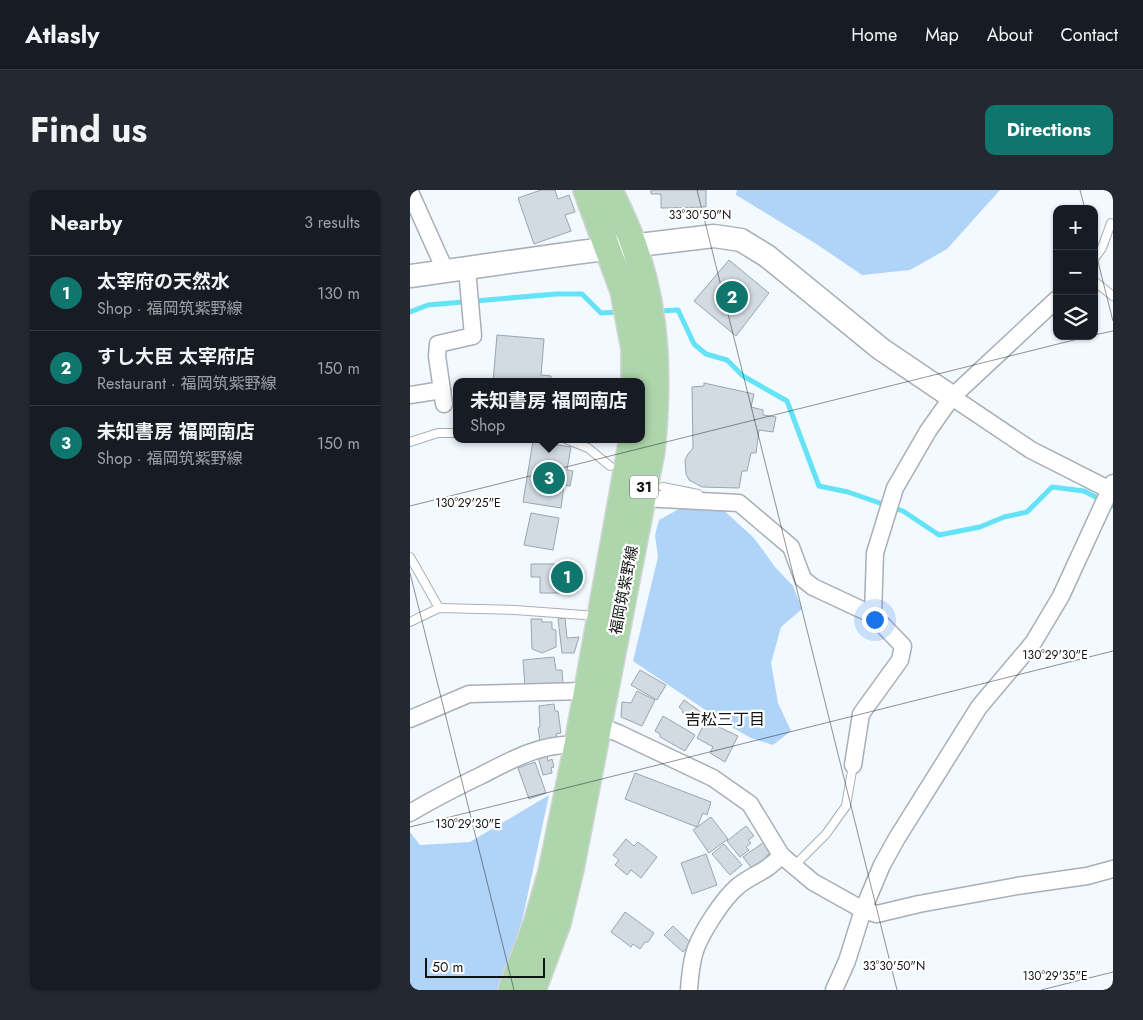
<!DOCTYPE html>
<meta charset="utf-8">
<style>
body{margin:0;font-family:Jost,"Noto Sans JP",sans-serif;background:#242831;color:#f1f3f6}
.controls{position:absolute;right:15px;top:15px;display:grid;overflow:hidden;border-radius:10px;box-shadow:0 1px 4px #0004}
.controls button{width:45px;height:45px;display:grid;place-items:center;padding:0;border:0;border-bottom:1px solid #363941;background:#171b24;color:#f1f3f6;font:25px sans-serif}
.scale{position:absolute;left:15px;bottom:12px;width:120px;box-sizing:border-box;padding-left:5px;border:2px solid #101315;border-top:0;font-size:14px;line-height:18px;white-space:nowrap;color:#101315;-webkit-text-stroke:4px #fff;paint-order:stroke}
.you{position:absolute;left:464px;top:429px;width:18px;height:18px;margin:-12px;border:4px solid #fff;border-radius:50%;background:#1a73e8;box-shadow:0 0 0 8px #1a73e833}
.badge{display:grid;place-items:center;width:32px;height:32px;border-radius:50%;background:#0f766e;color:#fff;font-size:16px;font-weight:700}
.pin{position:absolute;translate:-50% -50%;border:2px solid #fff;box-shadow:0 1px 5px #0006}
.popup{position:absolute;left:43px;top:188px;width:192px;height:65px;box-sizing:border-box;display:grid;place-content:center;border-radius:10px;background:#171b24;filter:drop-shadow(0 1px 4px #0005);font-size:16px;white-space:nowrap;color:#9ea1a6}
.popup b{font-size:19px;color:#f1f3f6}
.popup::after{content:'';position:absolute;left:50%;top:100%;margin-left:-10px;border:10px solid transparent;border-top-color:#171b24}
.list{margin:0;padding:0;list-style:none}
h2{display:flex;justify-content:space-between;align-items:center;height:65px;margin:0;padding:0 20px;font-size:21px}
h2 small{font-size:16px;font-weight:400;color:#9ea1a6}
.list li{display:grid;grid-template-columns:32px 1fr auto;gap:15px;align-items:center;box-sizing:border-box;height:75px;padding:0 20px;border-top:1px solid #363941}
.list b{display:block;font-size:19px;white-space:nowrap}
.list p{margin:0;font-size:16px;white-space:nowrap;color:#9ea1a6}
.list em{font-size:16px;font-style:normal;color:#9ea1a6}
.icon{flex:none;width:28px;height:28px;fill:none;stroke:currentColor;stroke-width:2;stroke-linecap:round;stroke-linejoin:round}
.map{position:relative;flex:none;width:703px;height:800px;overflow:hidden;border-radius:10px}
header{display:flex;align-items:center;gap:30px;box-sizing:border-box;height:70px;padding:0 25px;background:#171b24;border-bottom:1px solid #363941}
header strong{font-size:24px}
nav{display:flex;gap:28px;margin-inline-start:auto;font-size:18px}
.intro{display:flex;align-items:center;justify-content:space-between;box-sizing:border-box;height:120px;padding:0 30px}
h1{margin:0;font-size:35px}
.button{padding:12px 22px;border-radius:10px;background:#0f766e;color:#fff;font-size:18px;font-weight:700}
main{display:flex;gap:30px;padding:0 30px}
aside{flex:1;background:#171b24;border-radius:10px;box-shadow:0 1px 4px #0004}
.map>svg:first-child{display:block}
.green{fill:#afd4f7}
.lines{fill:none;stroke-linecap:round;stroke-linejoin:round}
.stream{stroke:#64e3f6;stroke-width:5}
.building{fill:#d2dae2;stroke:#9da5ac}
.lane-casing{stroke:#a8afb7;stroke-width:10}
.street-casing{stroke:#a8afb7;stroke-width:19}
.secondary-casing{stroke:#a8afb7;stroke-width:25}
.primary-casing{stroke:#d4d5d5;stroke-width:28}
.lane{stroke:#fff;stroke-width:8}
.street{stroke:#fff;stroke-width:16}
.secondary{stroke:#fff;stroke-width:22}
.primary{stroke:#add6ac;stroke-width:25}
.ticks{fill:none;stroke:#101315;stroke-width:1;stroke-opacity:0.45}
.labels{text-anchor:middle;stroke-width:4.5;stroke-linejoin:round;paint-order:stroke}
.shield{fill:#fff;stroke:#585a5b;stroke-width:1}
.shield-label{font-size:14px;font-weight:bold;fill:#101315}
.street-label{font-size:15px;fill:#101315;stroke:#fff}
.neighbourhood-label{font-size:16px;fill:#101315;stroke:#fff}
.ticks-label{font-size:12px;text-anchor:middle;fill:#101315;stroke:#fff;stroke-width:4.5;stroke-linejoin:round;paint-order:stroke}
</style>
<header>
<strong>Atlasly</strong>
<nav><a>Home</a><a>Map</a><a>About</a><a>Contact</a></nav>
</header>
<div class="intro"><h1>Find us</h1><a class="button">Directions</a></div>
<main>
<aside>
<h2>Nearby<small>3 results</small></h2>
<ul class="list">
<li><span class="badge">1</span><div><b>太宰府の天然水</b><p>Shop · 福岡筑紫野線</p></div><em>130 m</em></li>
<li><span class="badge">2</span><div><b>すし大臣 太宰府店</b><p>Restaurant · 福岡筑紫野線</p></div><em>150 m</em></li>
<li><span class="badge">3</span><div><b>未知書房 福岡南店</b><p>Shop · 福岡筑紫野線</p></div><em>150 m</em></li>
</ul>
</aside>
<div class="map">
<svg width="703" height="800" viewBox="0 0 703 800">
<rect width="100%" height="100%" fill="#f2f9ff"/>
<g class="green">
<polygon points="327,0 590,0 537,59 500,80 452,85 408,55 326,5"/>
<polygon points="293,313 310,317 344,348 365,377 383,396 392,419 371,437 361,473 368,513 381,541 363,555 341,548 316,534 223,471 248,367 245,345 249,330 269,319"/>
<polygon points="139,605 112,731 88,800 0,800 0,642 10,655 60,652"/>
</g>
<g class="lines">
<g class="stream">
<polyline points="248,121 268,120 284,154 296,164 317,170 333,186 377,211 409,296 438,302 493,321 529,345 570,337 594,327 617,322 642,297 674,301 703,316"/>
<polyline points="0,122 18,115 146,104 172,104 191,123 210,122"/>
</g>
</g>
<g class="building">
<polygon points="131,0 145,0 148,9 159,5 165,22 155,25 161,41 124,54 108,8"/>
<polygon points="241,0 296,0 296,17 251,18 251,4 241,4"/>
<polygon points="319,70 359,103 326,146 284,111"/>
<polygon points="87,145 134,149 131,185 141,186 141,192 83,192"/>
<polygon points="294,193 344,204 341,217 353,220 353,225 366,227 363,242 349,240 346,263 341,263 337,281 332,281 329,298 292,297 279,290 276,284 275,270 278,264 283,258 282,197 294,196"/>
<polygon points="123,251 161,257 157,280 163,281 160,296 154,295 151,318 113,312"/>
<polygon points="121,323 149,328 143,360 114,355"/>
<polygon points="121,374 151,374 151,403 130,403 130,387 121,387"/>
<polygon points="154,382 160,382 160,392 154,391"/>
<polygon points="155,428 157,448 169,447 164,463 152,463 148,429"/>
<polygon points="121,429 132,429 132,432 142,432 142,439 146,440 146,457 132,463 122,459"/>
<polygon points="144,467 146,480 152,480 153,493 115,496 113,470"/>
<polygon points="230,480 256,495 247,510 221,495"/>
<polygon points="227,501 245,510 232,536 211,527 212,512 221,513"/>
<polygon points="274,510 295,525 289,534 272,522 273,521 269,517"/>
<polygon points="144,514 145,521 148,521 151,543 146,544 147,548 130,551 128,538 130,537 129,516"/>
<polygon points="253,526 285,545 275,561 250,547 250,544 245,541"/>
<polygon points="296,531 328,546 315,572 300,563 303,557 287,548"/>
<polygon points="137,565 138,571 142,569 144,577 141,578 142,583 133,585 128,567"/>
<polygon points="125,572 136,603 119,609 108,578"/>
<polygon points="225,583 301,612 297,625 293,623 287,637 215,609"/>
<polygon points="301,627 318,649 299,663 283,640"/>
<polygon points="336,636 344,646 338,650 341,653 336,657 339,660 330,667 317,651"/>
<polygon points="216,649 224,656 228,652 247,667 231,688 221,680 217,685 205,675 209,670 203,665"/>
<polygon points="354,652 361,663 356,666 358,669 343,680 333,667"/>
<polygon points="314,654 332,675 320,685 302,664"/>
<polygon points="296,664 307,695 282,704 271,673"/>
<polygon points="215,722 244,743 238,752 235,752 230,759 223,754 221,757 201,742"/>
<polygon points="263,736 281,753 273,762 254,745"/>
</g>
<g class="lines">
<g class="lane-casing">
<g id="lane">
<polyline points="684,69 692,58 701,33"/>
<polyline points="684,91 703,106"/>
<polyline points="156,249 178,258 200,276"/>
<polyline points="0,252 28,243 46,243"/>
<polyline points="253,297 288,304"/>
<polyline points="0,367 29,418"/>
<polyline points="0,432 29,418 105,420 187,426"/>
<polyline points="384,676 416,644 436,616 443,575"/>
</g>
</g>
<g class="street-casing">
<g id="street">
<polyline points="0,2 35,80"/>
<polyline points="0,205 32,200"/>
<polyline points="542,207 621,260 700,300 703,303"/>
<polyline points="34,214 27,166 28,154 63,146 57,79"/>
<polyline points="232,308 329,313 381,357 393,389 403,397 463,425"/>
<polyline points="0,529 59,504 175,501"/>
<polyline points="181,533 208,543 303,588 340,614 371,665 384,676 403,692 453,720 467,724 509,714 607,696 677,686 703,679"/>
<polyline points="443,575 451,524 490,470 493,456 463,425 465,363 485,298 518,241 542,207 647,109"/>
<path d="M 0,623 C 23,609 47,597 72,585 C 101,570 133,552 167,555"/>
<path d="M 279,800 C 280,786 281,771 286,758 C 293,740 313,709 327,697 C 342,684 358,682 371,665"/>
<polyline points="424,800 437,771 453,720 472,675 487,648 569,517 623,453 651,406 703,293"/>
</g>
</g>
<g class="secondary-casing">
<polyline id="secondary" points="0,86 171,62 304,46 331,50 357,66 471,159 542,207"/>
</g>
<g class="primary-casing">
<g id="primary">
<polyline points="176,0 213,101 224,159 224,192"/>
<polyline points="101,800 126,734 141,682 167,555 222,249"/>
<path d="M 123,800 L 148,733 L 161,679 L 242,261 C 249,192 248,122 224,56 C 218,37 208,19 200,0"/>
</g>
</g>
<use href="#lane" class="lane"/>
<use href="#street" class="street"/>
<use href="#secondary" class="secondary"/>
<use href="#primary" class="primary"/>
</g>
<path class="ticks" d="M 287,0 L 487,800M 670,0 L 675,19M 684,56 L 703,131M 684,145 L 703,141M 0,316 L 680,146M 0,383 L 104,800M 0,637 L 703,461M 631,800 L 703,782"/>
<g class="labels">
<rect class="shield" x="220" y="285.5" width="28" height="23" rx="4"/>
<g class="shield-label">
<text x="234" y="302">31</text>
</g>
<g class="street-label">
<text transform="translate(214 400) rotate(-79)" y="5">福岡筑紫野線</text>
</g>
<g class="neighbourhood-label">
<text x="315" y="535">吉松三丁目</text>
</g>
</g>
<g class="ticks-label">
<text x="290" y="29">33°30'50"N</text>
<text x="58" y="317">130°29'25"E</text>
<text x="645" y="469">130°29'30"E</text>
<text x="58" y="638">130°29'30"E</text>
<text x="484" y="780">33°30'50"N</text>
<text x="645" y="790">130°29'35"E</text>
</g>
</svg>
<div class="controls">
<button>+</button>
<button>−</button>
<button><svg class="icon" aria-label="layers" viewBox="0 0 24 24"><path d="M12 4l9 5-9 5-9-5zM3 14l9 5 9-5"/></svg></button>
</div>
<div class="scale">50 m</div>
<div class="you"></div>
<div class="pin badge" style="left:157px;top:387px">1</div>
<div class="pin badge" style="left:322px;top:107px">2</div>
<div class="pin badge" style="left:139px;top:288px">3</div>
<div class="popup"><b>未知書房 福岡南店</b>Shop</div>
</div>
</main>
